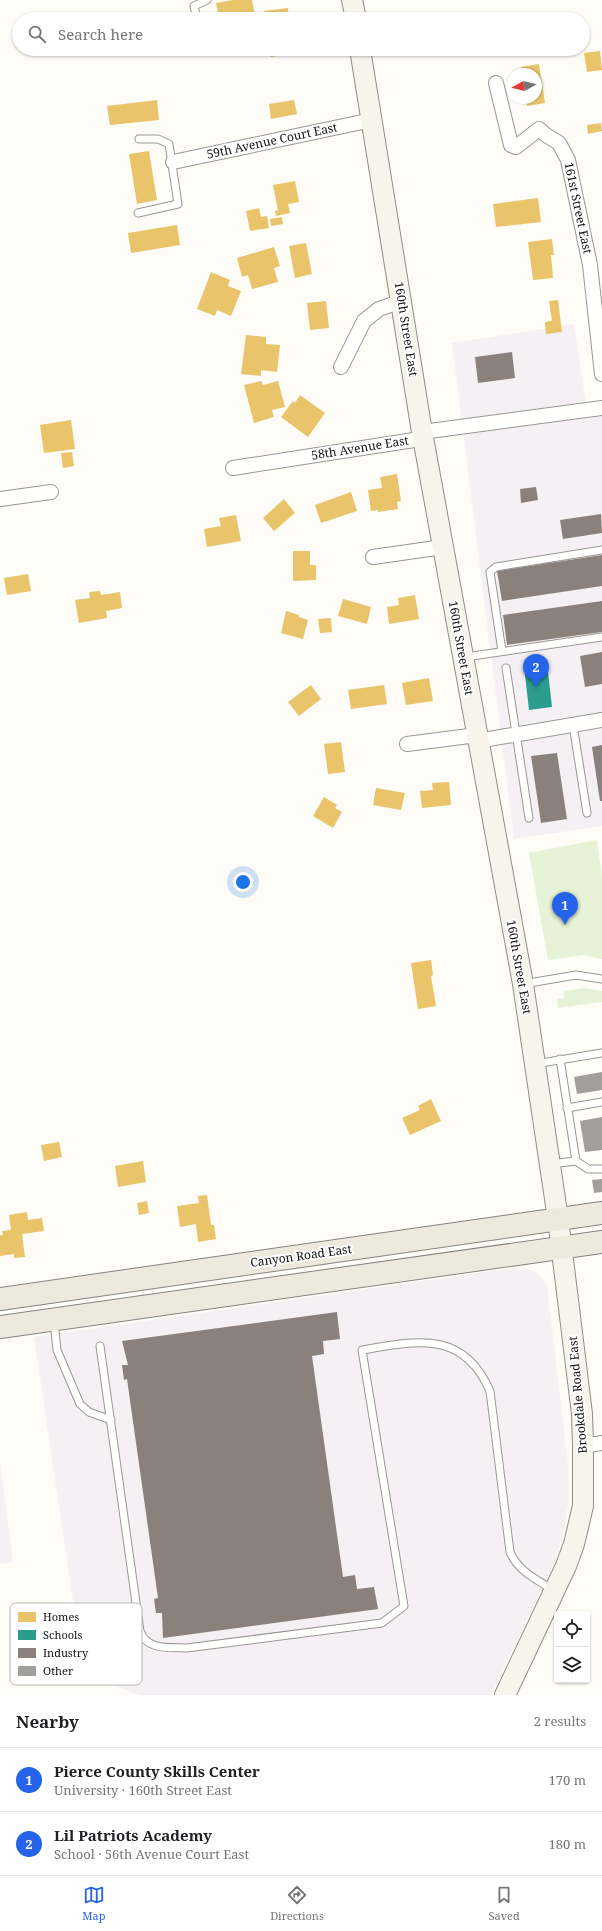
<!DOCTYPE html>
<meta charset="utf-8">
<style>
body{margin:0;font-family:"Noto Serif",serif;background:#f2f2f2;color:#202124}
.controls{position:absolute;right:12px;bottom:12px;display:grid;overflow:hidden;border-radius:4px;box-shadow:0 1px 3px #0004}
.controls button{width:36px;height:36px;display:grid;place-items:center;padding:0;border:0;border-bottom:1px solid #e0e0e0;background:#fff;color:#202124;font:20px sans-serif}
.compass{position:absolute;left:506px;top:68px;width:36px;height:36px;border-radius:50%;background:#fff;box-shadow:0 1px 3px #0004;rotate:262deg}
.you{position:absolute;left:243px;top:882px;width:14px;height:14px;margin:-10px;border:3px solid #fff;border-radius:50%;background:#1a73e8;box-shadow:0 0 0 6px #1a73e833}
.badge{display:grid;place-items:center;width:26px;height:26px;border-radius:50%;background:#2563eb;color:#fff;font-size:13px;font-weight:700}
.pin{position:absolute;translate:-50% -33px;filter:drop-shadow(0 1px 2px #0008)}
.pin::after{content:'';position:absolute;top:21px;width:14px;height:12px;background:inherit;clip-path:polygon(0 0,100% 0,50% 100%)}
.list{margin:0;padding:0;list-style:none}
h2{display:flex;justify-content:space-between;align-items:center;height:52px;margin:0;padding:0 16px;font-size:17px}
h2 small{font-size:13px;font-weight:400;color:#757577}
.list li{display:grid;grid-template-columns:26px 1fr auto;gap:12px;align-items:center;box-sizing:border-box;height:64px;padding:0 16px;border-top:1px solid #e0e0e0}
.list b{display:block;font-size:15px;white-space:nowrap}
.list p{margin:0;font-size:13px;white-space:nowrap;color:#757577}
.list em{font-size:13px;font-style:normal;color:#757577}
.icon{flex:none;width:22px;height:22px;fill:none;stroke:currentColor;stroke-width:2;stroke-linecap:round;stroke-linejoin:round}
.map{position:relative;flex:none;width:602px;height:1695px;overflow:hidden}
.search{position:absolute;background:#fff;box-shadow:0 1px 3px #0004;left:12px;right:12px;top:12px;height:44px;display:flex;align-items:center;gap:10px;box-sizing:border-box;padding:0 14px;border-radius:22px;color:#757577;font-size:15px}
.sheet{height:180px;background:#fff}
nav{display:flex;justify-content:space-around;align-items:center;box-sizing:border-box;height:56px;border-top:1px solid #e0e0e0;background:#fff;font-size:11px;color:#757577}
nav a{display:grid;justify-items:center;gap:2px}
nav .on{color:#2563eb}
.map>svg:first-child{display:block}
.industrial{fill:#f5f0f3}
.green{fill:#e7f3d7}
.homes{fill:#e9c46a}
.schools{fill:#2a9d8f}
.industry{fill:#8a817c}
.building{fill:#a19f9c}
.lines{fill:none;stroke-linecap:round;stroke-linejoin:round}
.lane-casing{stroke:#979795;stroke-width:9}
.street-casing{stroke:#979795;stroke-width:16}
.secondary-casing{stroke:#8e8d8b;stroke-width:22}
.primary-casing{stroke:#858482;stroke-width:24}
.lane{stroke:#fffffe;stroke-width:7}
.street{stroke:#fffffe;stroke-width:14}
.secondary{stroke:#f6f4eb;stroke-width:20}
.primary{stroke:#ede9dc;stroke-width:22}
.labels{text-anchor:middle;stroke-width:4;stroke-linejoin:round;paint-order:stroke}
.street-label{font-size:12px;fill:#111;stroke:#fff}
.key{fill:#fff;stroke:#b8b8b8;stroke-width:1}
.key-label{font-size:11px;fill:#111}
</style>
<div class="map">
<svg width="602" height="1695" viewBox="0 0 602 1695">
<rect width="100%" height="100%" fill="#fdfcf7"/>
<g class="industrial">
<polygon points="574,324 586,403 602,401 602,826 514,839 452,343"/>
<polygon points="518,1267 534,1271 544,1280 547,1286 568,1464 569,1499 564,1530 556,1559 491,1695 140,1695 84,1675 34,1337"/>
<polygon points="0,1463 13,1562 0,1564"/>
</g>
<g class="green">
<polygon points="597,840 602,878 602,959 583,955 548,960 529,853"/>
<polygon points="585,988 602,991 602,1002 558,1008 557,999 564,998 564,991"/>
</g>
<g class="homes">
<polygon points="233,0 252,0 255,16 238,19 219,19 216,3"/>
<polygon points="288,8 289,19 265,19 264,11"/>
<polygon points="269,49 299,49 299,52 271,57"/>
<polygon points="600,51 602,70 587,72 584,53"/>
<polygon points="539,64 545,103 527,106 525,98 536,98 536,74 522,74 521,67"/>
<polygon points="157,100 159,120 110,125 107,106"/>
<polygon points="294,100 297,114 271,119 269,104"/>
<polygon points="601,123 602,131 588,134 587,125"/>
<polygon points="149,151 157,200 137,204 129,154"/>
<polygon points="295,181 299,202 288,204 290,213 276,216 275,211 278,210 273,185"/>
<polygon points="538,198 541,222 496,227 493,204"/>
<polygon points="259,208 261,217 267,216 269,228 250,231 246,211"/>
<polygon points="282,217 283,224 271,226 270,219"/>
<polygon points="177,225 180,245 131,253 128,233"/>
<polygon points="552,239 554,255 551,255 553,278 533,280 528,242"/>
<polygon points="306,243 312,274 295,278 289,246"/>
<polygon points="274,247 280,266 274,268 278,282 252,289 248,275 242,277 237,258"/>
<polygon points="211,272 230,280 228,286 241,291 231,316 217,310 215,316 197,309"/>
<polygon points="558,300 562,332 546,334 545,322 552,321 549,301"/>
<polygon points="326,301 329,328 310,330 307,303"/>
<polygon points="246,335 266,337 266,344 280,345 277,372 261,370 261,376 241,374"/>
<polygon points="261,381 263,385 278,381 285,407 272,410 274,417 254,423 244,385"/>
<polygon points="300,395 325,413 308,437 281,417 293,401 295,403"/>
<polygon points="71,420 75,449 44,453 40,425"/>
<polygon points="72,452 74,466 63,468 61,453"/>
<polygon points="397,474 401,501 397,502 398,509 378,512 378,510 371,511 368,490 382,488 380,477"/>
<polygon points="351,492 357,511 321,523 315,505"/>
<polygon points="284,499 295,513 274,531 263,518"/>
<polygon points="236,515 241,541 207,547 204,529 221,526 219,518"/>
<polygon points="293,551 310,551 310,565 316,565 316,580 293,581"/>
<polygon points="28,574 31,591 7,595 4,578"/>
<polygon points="100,591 101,595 120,592 122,608 106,611 107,618 79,623 75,600 90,598 89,592"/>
<polygon points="415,595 419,619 389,624 387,607 399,605 398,598"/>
<polygon points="343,599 371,607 367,624 338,616"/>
<polygon points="286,611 299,615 299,617 308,620 303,639 281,633"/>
<polygon points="331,618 332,632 320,633 318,619"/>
<polygon points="429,678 433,701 406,705 402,683"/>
<polygon points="311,685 321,699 299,716 288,702"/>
<polygon points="384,685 387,704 351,709 348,690"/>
<polygon points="341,742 345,772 328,774 324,744"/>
<polygon points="449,782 451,805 422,808 420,791 433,790 432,783"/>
<polygon points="376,788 405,793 401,810 373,805"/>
<polygon points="324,797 337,805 335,808 342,812 333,828 313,816"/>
<polygon points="431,960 433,975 431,976 436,1006 418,1009 411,963"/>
<polygon points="431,1099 441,1121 410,1135 402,1118 420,1110 418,1106"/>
<polygon points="59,1142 62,1157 44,1161 41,1145"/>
<polygon points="143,1161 146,1182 118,1187 115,1166"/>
<polygon points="207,1195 211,1225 214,1225 216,1239 198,1242 196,1224 180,1227 177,1206 199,1203 198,1196"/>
<polygon points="147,1201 149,1213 139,1215 137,1203"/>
<polygon points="27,1212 28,1220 42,1218 44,1231 22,1234 25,1257 14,1258 14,1254 0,1256 0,1235 3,1235 2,1231 11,1230 9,1215"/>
</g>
<polygon class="schools" points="547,663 552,707 529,710 524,666"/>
<g class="industry">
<polygon points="512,352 515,378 478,383 475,357"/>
<polygon points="536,487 538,500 521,503 520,489"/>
<polygon points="601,514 602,533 563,539 560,520"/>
<polygon points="602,555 602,586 502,601 497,571"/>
<polygon points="602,601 602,632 507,645 503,615"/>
<polygon points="602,652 602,684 585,687 580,656"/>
<polygon points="602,745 602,801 600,801 592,747"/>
<polygon points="557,753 567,819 541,823 531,756"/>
<polygon points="337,1312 340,1339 323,1341 324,1354 312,1356 343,1577 355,1575 357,1589 374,1587 378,1609 163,1638 162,1613 156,1613 154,1599 158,1598 127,1379 124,1380 122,1365 128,1365 122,1341"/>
</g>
<g class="building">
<polygon points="602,1072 602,1090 577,1094 574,1077"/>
<polygon points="602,1117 602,1150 585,1152 580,1121"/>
<polygon points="602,1179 602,1192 594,1193 592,1180"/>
</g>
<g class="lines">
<g class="lane-casing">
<g id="lane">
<polyline points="197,19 194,6 207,0"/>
<polyline points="138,213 178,204 169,144 158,139 139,139"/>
<polyline points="502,651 490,572 496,567 602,550"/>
<polyline points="465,657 602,637"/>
<polyline points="506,668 529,818"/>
<polyline points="573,725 587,813"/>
<polyline points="523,984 576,975 602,979"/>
<polyline points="535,1064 602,1053"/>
<polyline points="567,1108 602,1102"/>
<polyline points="576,1161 588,1169 602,1169"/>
<polyline points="550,1164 576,1161 560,1059"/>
<polyline points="54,1322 57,1350 80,1404 89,1412 111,1420"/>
<path d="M 100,1346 L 140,1631 C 147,1651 169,1647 187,1648 L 382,1623 L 404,1606 L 362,1350 C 416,1341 463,1329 490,1391 L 510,1552 C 518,1571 536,1579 553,1590"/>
</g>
</g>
<g class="street-casing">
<g id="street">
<polyline points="496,83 511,145 516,147 539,129 546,135 559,143 568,160 590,265 602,374"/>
<polyline points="173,162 372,120"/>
<polyline points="341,367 364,321 379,309 402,301"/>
<polyline points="233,468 414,440 418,438 422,432 602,408"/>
<polyline points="0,499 51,492"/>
<polyline points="373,557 443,547"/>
<polyline points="477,741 602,720"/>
<polyline points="407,744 477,735"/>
<polyline points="583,1446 602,1443"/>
</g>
</g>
<g class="secondary-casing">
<g id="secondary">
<polyline points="352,0 356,19"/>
<polyline points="360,49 422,432 523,984 558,1219 582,1414 583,1446 583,1506 574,1544 566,1566 505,1695"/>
</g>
</g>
<g class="primary-casing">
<g id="primary">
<polyline points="0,1299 602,1213"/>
<polyline points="0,1327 602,1242"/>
</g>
</g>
<use href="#lane" class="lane"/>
<use href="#street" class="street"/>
<use href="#secondary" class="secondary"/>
<use href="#primary" class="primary"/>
</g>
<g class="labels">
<g class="street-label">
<text transform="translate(272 141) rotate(-12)" y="4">59th Avenue Court East</text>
<text transform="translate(578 208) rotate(78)" y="4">161st Street East</text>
<text transform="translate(406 329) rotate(81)" y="4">160th Street East</text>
<text transform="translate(360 448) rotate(-9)" y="4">58th Avenue East</text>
<text transform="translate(461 648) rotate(80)" y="4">160th Street East</text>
<text transform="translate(519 967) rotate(80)" y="4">160th Street East</text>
<text transform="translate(301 1256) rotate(-8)" y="4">Canyon Road East</text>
<text transform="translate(578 1395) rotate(-95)" y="4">Brookdale Road East</text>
</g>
</g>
<rect x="10" y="1603" width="132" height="82" rx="6" class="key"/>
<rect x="18" y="1612" width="18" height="10" fill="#e9c46a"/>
<rect x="18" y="1630" width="18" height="10" fill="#2a9d8f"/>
<rect x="18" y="1648" width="18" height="10" fill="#8a817c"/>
<rect x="18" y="1666" width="18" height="10" fill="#a19f9c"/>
<g class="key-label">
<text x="43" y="1621">Homes</text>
<text x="43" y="1639">Schools</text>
<text x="43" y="1657">Industry</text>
<text x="43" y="1675">Other</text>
</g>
</svg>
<div class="controls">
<button><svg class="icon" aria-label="locate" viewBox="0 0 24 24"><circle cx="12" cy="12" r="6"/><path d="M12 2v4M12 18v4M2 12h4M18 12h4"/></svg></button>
<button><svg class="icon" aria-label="layers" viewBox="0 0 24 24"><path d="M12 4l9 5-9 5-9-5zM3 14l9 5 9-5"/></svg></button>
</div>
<svg class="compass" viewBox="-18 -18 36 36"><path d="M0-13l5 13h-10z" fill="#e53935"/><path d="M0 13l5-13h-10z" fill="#757577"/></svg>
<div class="you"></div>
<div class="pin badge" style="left:565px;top:925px">1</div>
<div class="pin badge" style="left:536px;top:687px">2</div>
<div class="search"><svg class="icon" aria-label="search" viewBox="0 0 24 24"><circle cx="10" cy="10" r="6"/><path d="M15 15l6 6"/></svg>Search here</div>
</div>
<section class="sheet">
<h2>Nearby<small>2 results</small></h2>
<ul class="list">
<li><span class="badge">1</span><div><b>Pierce County Skills Center</b><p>University · 160th Street East</p></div><em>170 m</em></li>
<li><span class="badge">2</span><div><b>Lil Patriots Academy</b><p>School · 56th Avenue Court East</p></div><em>180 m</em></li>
</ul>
</section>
<nav>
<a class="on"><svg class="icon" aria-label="map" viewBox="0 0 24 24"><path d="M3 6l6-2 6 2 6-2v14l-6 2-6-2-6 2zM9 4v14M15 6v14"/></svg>Map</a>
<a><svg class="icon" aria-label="directions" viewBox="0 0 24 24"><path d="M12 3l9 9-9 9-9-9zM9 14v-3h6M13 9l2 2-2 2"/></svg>Directions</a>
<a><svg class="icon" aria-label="saved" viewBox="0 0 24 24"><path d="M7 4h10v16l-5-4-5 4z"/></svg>Saved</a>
</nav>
